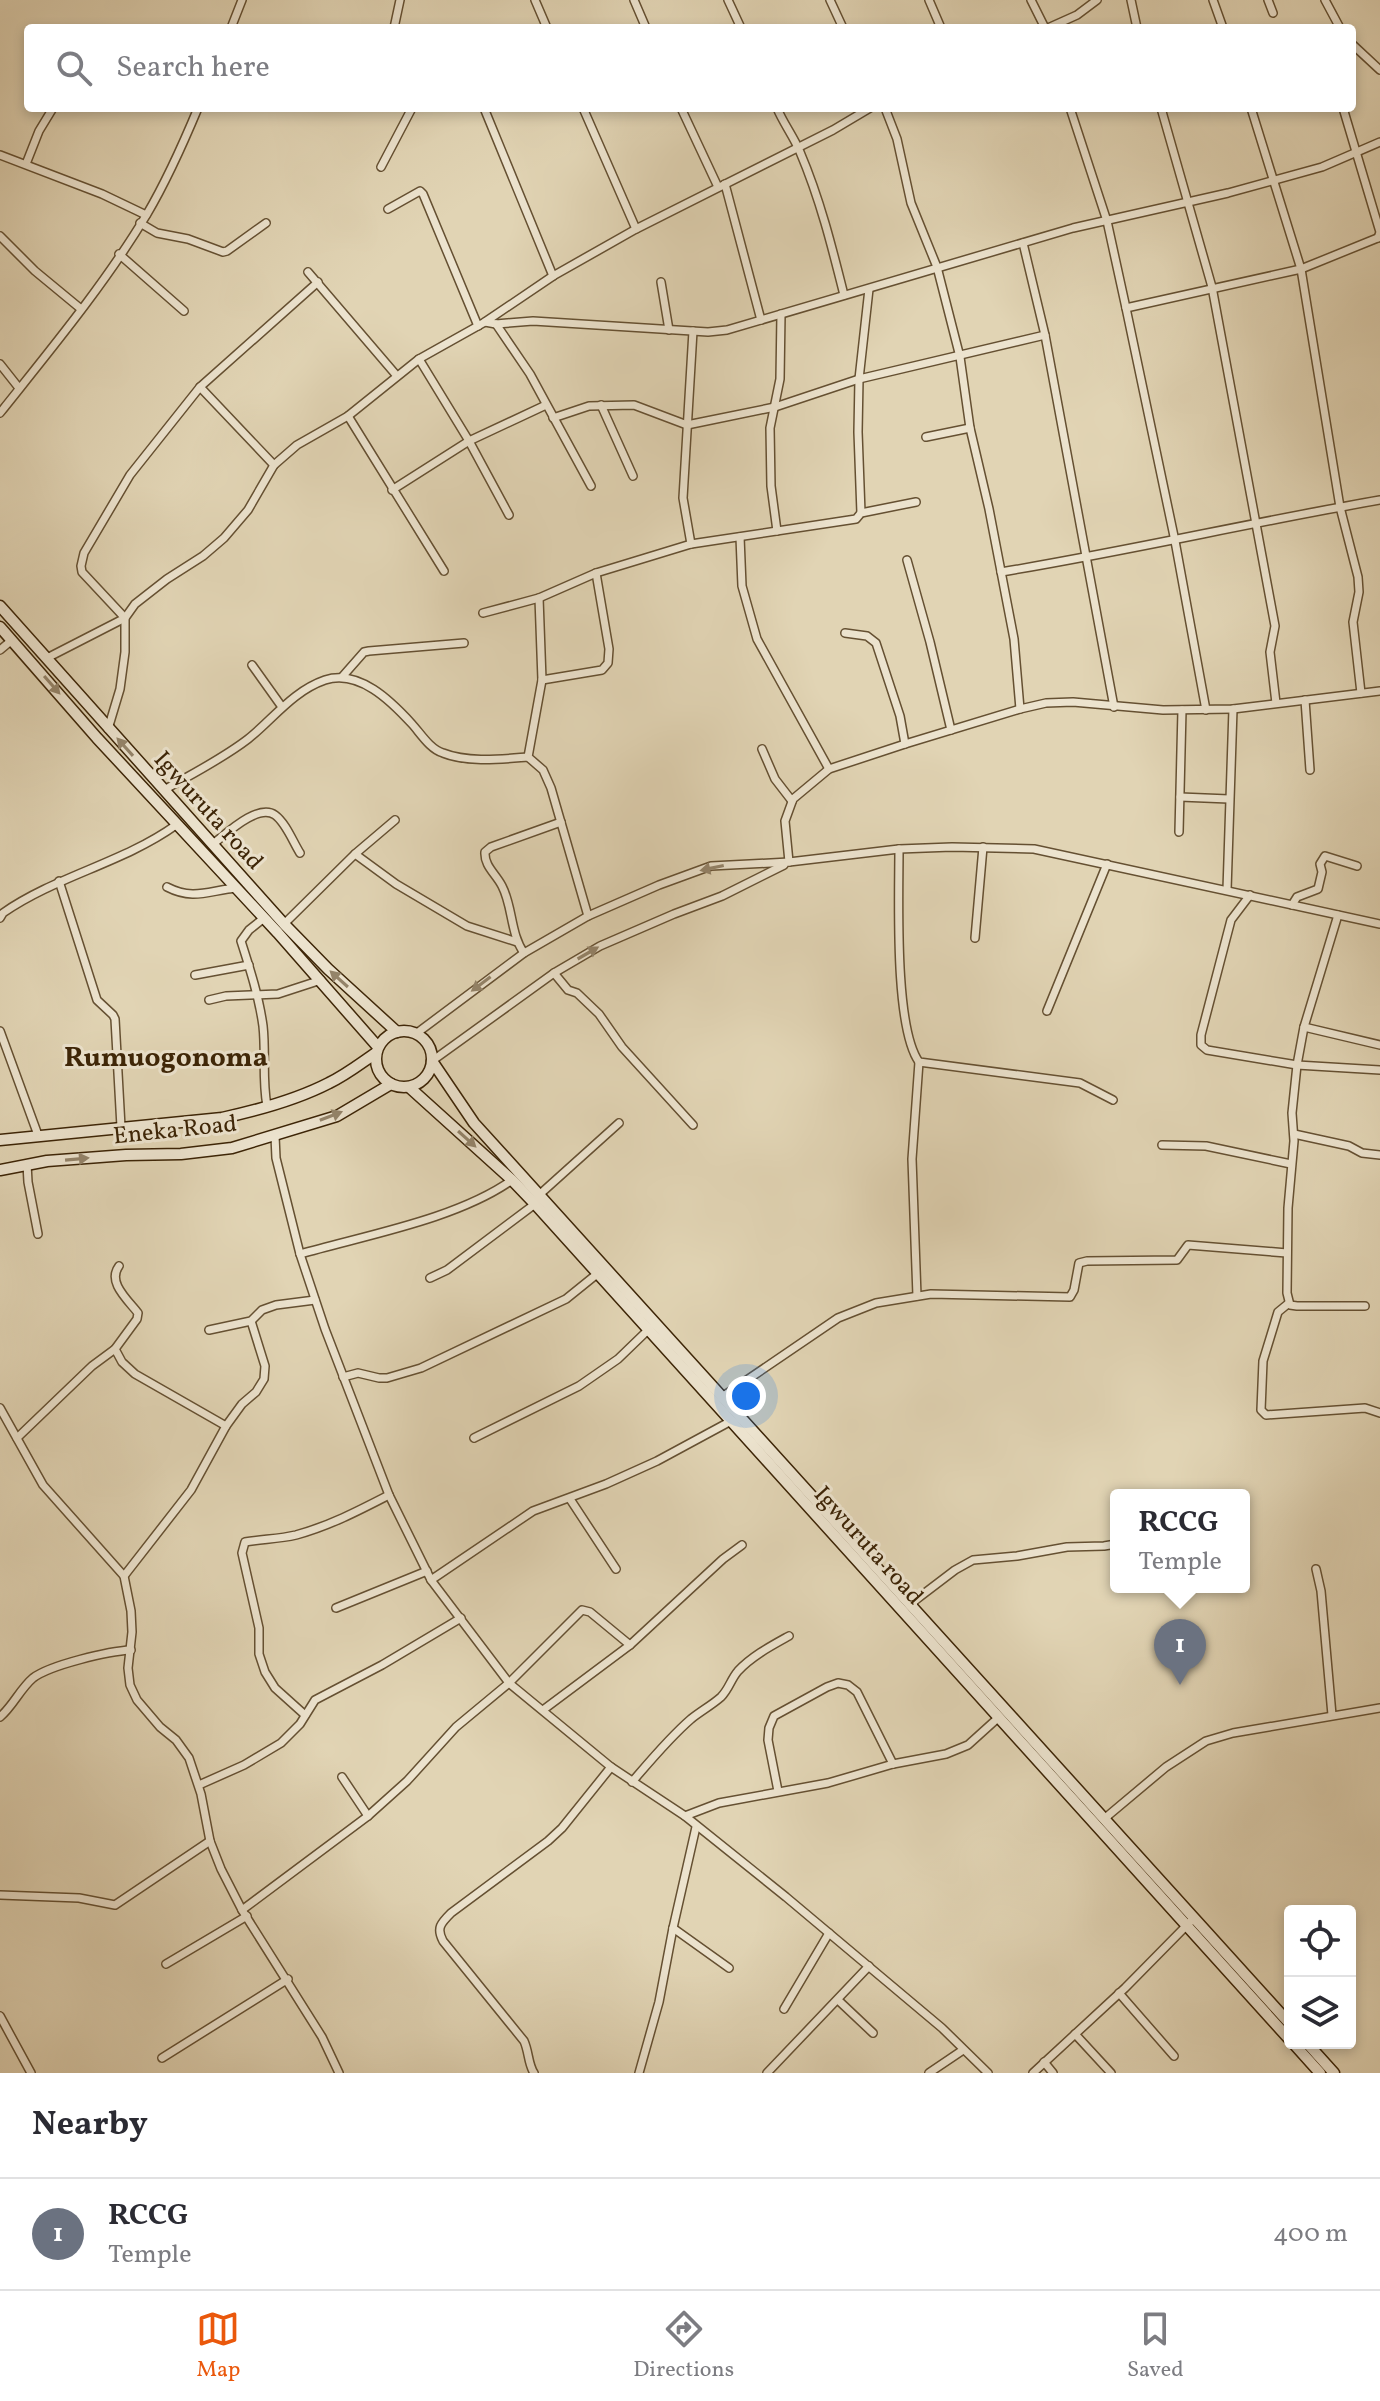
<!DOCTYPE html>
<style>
body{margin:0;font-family:Vollkorn,serif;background:#f2f2f3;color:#2b2b33}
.controls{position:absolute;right:24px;bottom:24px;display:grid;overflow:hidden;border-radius:8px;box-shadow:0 4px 12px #0003}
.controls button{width:72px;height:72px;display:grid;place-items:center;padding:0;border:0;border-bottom:2px solid #e1e1e2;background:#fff;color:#2b2b33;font:40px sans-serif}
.you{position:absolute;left:746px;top:1396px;width:28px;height:28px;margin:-20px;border:6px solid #fff;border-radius:50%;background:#1a73e8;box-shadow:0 0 0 12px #1a73e833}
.badge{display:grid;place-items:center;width:52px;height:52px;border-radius:50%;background:#ea580c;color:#fff;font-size:26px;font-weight:700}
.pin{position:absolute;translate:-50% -66px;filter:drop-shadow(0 2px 4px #0008)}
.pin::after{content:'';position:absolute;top:42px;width:28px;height:24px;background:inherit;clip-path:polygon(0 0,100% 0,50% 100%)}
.popup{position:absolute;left:1110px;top:1489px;width:140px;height:104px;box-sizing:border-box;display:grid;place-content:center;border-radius:8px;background:#fff;filter:drop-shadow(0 2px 6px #0005);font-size:26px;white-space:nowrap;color:#7c7c81}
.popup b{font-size:30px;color:#2b2b33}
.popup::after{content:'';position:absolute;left:50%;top:100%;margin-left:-16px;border:16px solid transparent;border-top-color:#fff}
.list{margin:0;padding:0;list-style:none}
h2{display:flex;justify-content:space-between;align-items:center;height:104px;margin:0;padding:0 32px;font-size:34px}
h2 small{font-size:26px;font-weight:400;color:#7c7c81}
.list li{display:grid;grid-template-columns:52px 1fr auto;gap:24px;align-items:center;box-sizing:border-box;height:112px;padding:0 32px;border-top:2px solid #e1e1e2}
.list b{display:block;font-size:30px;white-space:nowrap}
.list p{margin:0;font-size:26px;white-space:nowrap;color:#7c7c81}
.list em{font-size:26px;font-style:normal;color:#7c7c81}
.icon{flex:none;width:44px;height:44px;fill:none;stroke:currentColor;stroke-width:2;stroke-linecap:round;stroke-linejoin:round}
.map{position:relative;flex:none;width:1380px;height:2073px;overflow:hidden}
.search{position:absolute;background:#fff;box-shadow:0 4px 12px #0003;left:24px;right:24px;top:24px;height:88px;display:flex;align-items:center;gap:20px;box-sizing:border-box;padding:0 28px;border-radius:8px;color:#7c7c81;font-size:30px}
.sheet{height:216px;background:#fff}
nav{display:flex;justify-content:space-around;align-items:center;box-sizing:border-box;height:112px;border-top:2px solid #e1e1e2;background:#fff;font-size:22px;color:#7c7c81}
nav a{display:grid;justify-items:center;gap:4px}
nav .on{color:#ea580c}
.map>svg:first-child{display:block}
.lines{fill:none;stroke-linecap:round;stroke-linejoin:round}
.street-casing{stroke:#655032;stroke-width:10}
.secondary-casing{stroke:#3c2406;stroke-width:13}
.street{stroke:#ece3ce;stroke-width:7}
.secondary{stroke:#ece3ce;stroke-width:10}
.oneway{fill:#94846a}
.labels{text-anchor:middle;stroke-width:6;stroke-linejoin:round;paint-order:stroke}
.street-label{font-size:24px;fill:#3c2406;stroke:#ece3ce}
.quarter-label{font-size:28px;font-weight:bold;fill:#3c2406;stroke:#ece3ce}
</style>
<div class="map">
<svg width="1380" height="2073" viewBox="0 0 1380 2073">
<rect width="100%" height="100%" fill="#e1d4b4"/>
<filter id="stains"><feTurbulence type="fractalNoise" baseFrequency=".0025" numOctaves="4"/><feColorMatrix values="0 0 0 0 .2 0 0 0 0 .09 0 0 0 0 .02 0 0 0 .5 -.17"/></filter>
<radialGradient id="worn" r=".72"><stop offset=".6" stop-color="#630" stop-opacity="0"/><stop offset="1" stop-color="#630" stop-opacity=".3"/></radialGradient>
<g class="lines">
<g class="street-casing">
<g id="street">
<polyline points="535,0 547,28"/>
<polyline points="634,0 646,28"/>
<polyline points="728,0 741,28"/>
<polyline points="830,0 843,28"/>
<polyline points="929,0 941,28"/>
<polyline points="1031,0 1045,28"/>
<polyline points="1131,0 1137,28"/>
<polyline points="1213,0 1223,28"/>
<polyline points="1268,0 1273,13"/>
<polyline points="1325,0 1340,28"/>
<polyline points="231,28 242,0"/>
<polyline points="394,28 400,0"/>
<polyline points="1048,28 1077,15 1097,0"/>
<polyline points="1352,44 1380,70"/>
<polyline points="484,108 553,276"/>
<polyline points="583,108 636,229"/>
<polyline points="681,108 718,187"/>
<path d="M 777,108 C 783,123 794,137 800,152 C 820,199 832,247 844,295"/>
<polyline points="885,108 897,139 911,203 937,267 960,357 970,428 989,509 1014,639 1020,709"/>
<polyline points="1070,108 1107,221 1126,308 1175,541 1206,710"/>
<polyline points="1161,108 1212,287 1275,626 1270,652 1276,703"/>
<polyline points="1251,108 1301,269 1340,507 1358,577 1359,592 1353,622 1361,693"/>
<polyline points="1343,108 1380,232 1378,238"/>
<polyline points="0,155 102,194 146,215"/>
<polyline points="26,164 39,131 53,108"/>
<polyline points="381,167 412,108"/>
<polyline points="725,184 761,320"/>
<polyline points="388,209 420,191 423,194 478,326"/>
<polyline points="140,223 157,233 188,239 223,252 227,251 266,223"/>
<polyline points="0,236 35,271 81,309"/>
<polyline points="1023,243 1045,335 1114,707"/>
<polyline points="119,254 184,311"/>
<polyline points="308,272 397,376"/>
<polyline points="661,282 669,330"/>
<polyline points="1126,308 1301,269 1380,237"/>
<polyline points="485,322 496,324 533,321 708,332 727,330 1073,228 1228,193 1322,167 1380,142"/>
<polyline points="496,324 530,374 591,486"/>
<polyline points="419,359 469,441 509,515"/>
<polyline points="0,364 19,388"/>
<polyline points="200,387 274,465"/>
<polyline points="601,405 633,476"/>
<path d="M 0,413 C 51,349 105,284 147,214 C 167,180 183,144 198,108"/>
<polyline points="348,416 444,571"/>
<polyline points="553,418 589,406 634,405 687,425 775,407 859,379 1045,335"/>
<polyline points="926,437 970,428"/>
<polyline points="392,490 469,441 546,405"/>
<polyline points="861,513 858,432 859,379 869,289"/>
<polyline points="777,531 771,486 770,428 780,379 781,314"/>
<polyline points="740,537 742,586 757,639 829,769"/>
<polyline points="691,544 683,498 693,331"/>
<polyline points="907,560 930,642 951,730"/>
<path d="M 1001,572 C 1128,551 1253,522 1380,500"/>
<polyline points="539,598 542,680 528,757 543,770 551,788 588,916"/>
<polyline points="483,613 539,598 596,573 691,544 856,519 861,513 916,502"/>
<polyline points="845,633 867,636 876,643 900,716 905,744"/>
<polyline points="0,650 12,640"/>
<polyline points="47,658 125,618 82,572 81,566 84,553 130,475 200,387 318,282"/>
<polyline points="252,665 282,707"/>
<polyline points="342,677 364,652 369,651 464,643"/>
<polyline points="542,680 602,670 608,663 609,649 596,573"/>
<polyline points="1305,700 1310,770"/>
<polyline points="108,729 120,689 125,652 125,618 135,604 167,579 203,556 224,538 248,510 274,465 297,445 348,416 419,359 485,322 553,276 636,229 833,130 870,108"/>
<polyline points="762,749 775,779 792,801"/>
<path d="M 164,790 C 192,774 222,759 248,739 C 273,719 293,691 325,680 C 359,669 391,701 412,724 C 421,734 430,749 443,753 C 468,763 502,759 528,757"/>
<polyline points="1180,797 1229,799"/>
<polyline points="1179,832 1182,710"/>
<path d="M 213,844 C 226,834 258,803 275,815 C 286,823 293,842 300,853"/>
<path d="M 899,849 C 899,896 894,1027 919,1062 L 1080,1083 L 1113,1100"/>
<polyline points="355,854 396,884 467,926 517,942"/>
<polyline points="789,862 785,821 793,799 829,769 905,744 1020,709 1046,703 1073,702 1163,710 1233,709 1380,691"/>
<polyline points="59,881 97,1000 113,1015 115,1019 121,1127"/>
<path d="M 167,887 C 194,901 210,890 237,888"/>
<polyline points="1227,890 1233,709"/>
<polyline points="1250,895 1231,920 1201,1035 1201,1045 1207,1050 1297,1065 1380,1070"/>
<polyline points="1292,905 1297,897 1318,889 1322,872 1320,864 1325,856 1357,866"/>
<polyline points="1338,915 1304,1027 1297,1065 1292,1113 1294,1141 1288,1208 1287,1293 1290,1305 1297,1306 1365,1306"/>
<path d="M 0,918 L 3,913 C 56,876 123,863 176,825"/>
<path d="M 264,918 L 249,930 L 241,941 C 250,969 259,997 263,1026 C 266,1053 262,1079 267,1106"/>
<polyline points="284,924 355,854 395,820"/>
<polyline points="975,938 983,847"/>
<path d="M 524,953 C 510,933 513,907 502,886 C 496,874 484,866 485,852 L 491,847 L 561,822"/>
<polyline points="554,973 568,990 577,993 599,1014 622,1047 693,1125"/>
<polyline points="195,975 249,965"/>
<polyline points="209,1000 226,996 278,994 321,980"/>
<polyline points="1047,1011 1107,864"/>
<polyline points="1304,1027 1380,1045"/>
<polyline points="0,1031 38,1135"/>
<polyline points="417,1033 524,953 588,916 659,885 711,866 789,862 899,849 952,847 1034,849 1380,924"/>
<polyline points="432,1061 554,973 600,946 674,914 722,896 784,865"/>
<polyline points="1294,1134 1349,1146 1362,1153 1380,1155"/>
<polyline points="275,1136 276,1158 300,1254 325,1329 389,1495 431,1580 509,1683 611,1767 685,1816 786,1897 942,2028 988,2073"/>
<polyline points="1162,1145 1206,1146 1291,1164"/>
<polyline points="27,1164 28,1182 38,1234"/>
<polyline points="539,1195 619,1123"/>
<path d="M 300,1254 C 366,1235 457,1219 512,1180"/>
<polyline points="430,1278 447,1270 535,1204"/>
<polyline points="917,1296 912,1159 919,1062"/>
<polyline points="1289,1303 1278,1312 1263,1361 1261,1410 1266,1415 1365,1408 1380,1413"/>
<polyline points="209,1330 251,1321 262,1310 276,1305 315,1300"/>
<polyline points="115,1349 122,1362 135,1374 226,1426"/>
<polyline points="343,1377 358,1373 379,1378 387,1378 421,1368 566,1299 597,1274"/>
<polyline points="722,1397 838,1318 876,1303 931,1294 1070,1297 1074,1290 1079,1263 1087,1261 1177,1260 1188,1245 1287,1253"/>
<polyline points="0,1408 43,1485 124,1576 131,1611 132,1632 128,1668 130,1685 137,1700 160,1727 176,1740 189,1758 201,1794 210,1841 221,1869 242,1910 322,2037 339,2073"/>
<path d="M 17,1438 L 92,1366 L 115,1349 L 137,1319 L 138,1313 C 127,1299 107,1282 119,1266"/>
<polyline points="474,1438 579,1386 618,1359 647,1331"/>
<polyline points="570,1499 616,1569"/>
<polyline points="1316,1569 1321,1591 1332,1715"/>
<polyline points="124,1576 191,1490 226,1426 242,1404 256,1392 264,1379 265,1366 251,1321"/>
<polyline points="431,1580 533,1511 606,1484 657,1461 731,1421"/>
<polyline points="909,1605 955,1570 973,1560 1017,1556 1067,1547 1104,1546 1116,1544"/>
<polyline points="336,1608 427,1571"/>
<polyline points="543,1710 630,1645 723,1559 742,1545"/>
<path d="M 305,1715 L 275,1688 L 265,1672 L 259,1654 L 259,1628 L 242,1553 L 245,1542 C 262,1539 279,1539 296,1535 C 329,1526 358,1511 389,1495"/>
<path d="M 0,1717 C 13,1706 20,1689 33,1678 C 50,1665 109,1651 131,1650"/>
<polyline points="342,1777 368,1816"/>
<path d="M 632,1782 C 651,1760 669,1738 691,1719 C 701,1711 712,1705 721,1697 C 729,1689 731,1679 738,1671 C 752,1656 771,1646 789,1636"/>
<polyline points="199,1785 244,1765 281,1743 300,1724 315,1700 382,1665 461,1618"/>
<polyline points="778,1791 768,1740 769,1728 774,1716 827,1687 838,1683 848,1685 857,1692 893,1764"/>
<polyline points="685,1816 719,1803 828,1783 893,1764 946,1754 968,1745 999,1717"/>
<polyline points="1104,1819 1166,1767 1206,1741 1233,1733 1380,1708"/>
<polyline points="0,1895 79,1898 115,1905 210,1841"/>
<polyline points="242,1910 368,1816 407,1781 456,1727 509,1683 582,1610 590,1612 630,1645"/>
<polyline points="673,1928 729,1968"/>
<polyline points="166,1964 247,1916"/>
<polyline points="1119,1993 1174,2056"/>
<polyline points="838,2000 873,2033"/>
<polyline points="784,2009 829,1933"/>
<polyline points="0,2016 31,2073"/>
<polyline points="1075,2034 1111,2073"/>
<polyline points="162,2058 288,1979"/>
<polyline points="1044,2062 1053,2073"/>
<path d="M 534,2073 C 528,2064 529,2052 524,2041 L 443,1941 C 436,1928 441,1923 451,1913 L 548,1841 L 562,1828 L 611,1767"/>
<polyline points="639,2073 659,2002 673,1928 696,1827"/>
<polyline points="767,2073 869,1966"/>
<polyline points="929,2073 963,2050"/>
<polyline points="1033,2073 1125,1988 1190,1922"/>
</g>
</g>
<g class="secondary-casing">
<g id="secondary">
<polyline points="0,606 284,924 328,969 397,1032"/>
<polyline points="0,627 97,738 278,933 378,1047"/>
<circle cx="404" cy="1059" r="28"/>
<polyline points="432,1061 474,1123 1290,2024"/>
<polyline points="409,1087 512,1180 535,1204 1290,2040"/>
<path d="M 0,1140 L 222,1118 C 259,1110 296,1100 329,1083 C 346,1075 361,1063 376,1053"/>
<polyline points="0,1170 47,1161 126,1155 181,1154 232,1148 337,1116 391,1084"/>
<polyline points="1293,2043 1320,2073"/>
<polyline points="1307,2043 1334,2073"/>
</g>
</g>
<use href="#street" class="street"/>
<use href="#secondary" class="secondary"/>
</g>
<defs><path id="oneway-solid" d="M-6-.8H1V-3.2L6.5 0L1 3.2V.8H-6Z" transform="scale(2)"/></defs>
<g class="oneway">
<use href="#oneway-solid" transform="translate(52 685) rotate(49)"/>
<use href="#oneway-solid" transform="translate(125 747) rotate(-132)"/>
<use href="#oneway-solid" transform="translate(712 868) rotate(168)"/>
<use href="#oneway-solid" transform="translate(588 953) rotate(-30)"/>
<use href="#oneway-solid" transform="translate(339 979) rotate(-138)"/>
<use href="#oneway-solid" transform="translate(481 984) rotate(143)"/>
<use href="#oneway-solid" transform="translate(331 1116) rotate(-21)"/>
<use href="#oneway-solid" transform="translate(467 1139) rotate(42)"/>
<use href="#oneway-solid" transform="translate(77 1159) rotate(-5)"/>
</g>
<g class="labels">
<g class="street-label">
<text transform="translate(209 810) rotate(48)" y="8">Igwuruta road</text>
<text transform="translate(175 1129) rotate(-6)" y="8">Eneka Road</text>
<text transform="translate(869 1545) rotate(48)" y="8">Igwuruta road</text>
</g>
<g class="quarter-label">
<text x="166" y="1066">Rumuogonoma</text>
</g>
</g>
<rect width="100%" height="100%" filter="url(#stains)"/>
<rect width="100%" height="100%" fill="url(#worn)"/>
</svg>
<div class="controls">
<button><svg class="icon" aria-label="locate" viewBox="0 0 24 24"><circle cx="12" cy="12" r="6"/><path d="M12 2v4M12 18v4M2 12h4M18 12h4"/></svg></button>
<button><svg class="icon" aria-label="layers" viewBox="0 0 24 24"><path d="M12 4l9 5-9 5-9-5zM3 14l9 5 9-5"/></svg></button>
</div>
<div class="you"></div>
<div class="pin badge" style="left:1180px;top:1685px;background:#6b7280">1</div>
<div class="popup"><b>RCCG</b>Temple</div>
<div class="search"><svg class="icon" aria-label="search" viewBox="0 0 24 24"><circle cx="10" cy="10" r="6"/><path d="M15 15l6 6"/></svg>Search here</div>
</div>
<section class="sheet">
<h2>Nearby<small></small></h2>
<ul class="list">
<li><span class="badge" style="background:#6b7280">1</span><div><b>RCCG</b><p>Temple</p></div><em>400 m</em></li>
</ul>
</section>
<nav>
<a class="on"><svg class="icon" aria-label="map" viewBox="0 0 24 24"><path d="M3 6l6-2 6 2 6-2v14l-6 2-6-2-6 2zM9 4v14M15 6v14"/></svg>Map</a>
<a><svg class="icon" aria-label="directions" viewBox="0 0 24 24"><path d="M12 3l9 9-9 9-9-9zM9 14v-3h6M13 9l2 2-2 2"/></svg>Directions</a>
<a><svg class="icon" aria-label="saved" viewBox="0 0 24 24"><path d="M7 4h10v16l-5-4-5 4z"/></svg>Saved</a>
</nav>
